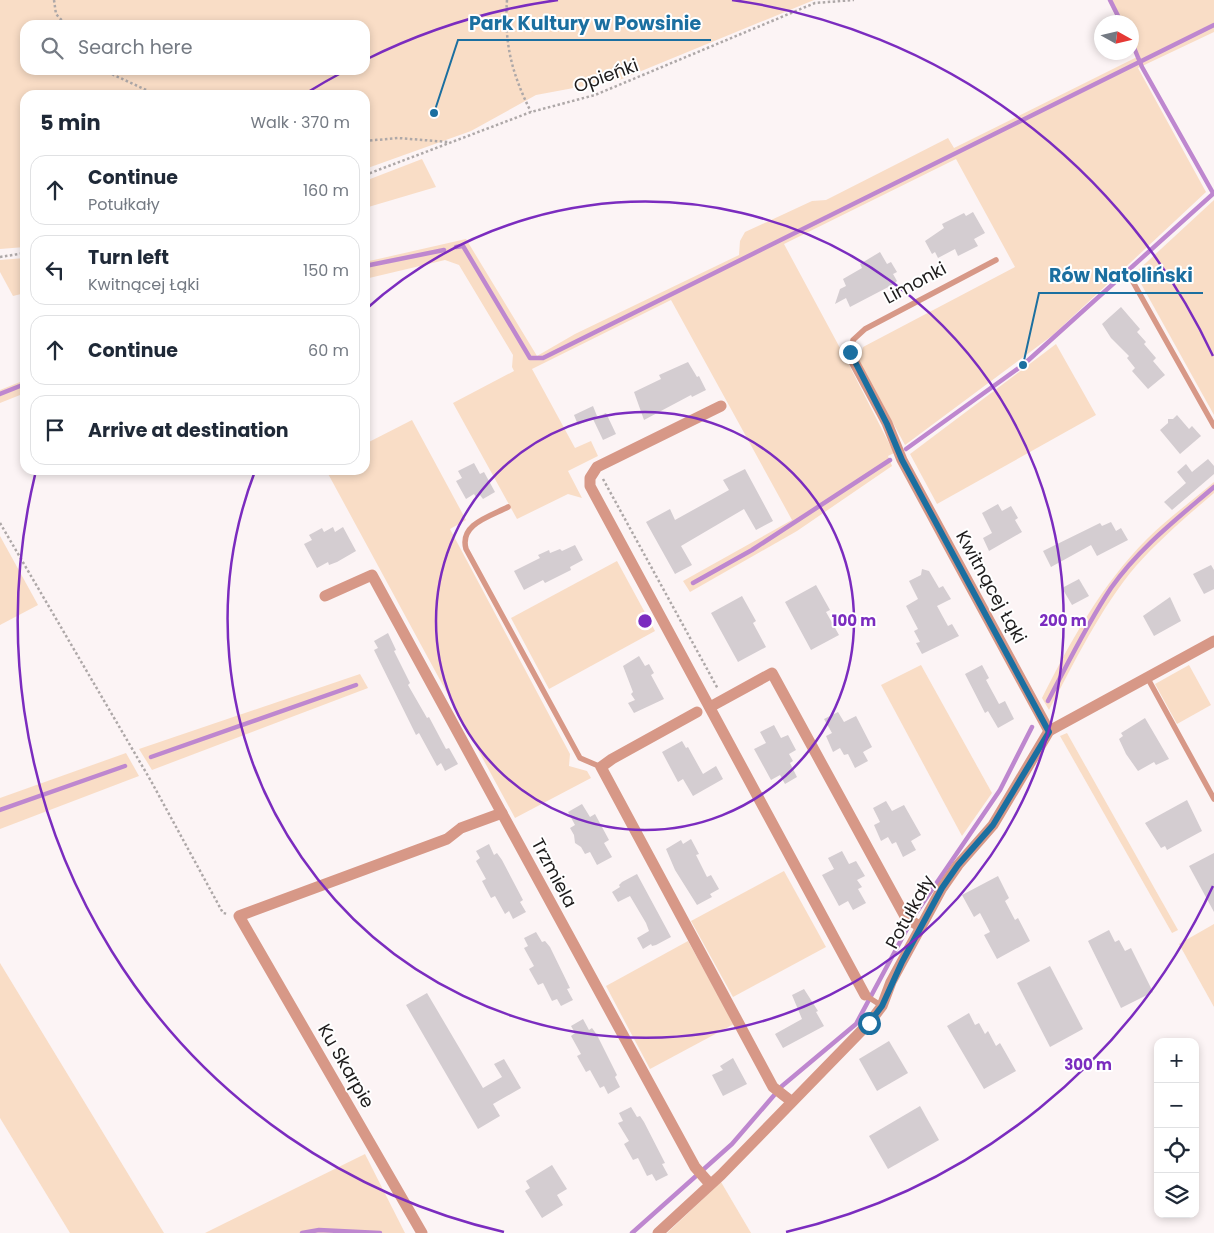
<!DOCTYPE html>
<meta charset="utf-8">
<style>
body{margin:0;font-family:Poppins,sans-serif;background:#f2f2f3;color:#1f2937}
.controls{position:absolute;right:15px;bottom:15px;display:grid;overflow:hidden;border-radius:10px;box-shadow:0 2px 8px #0003}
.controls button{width:45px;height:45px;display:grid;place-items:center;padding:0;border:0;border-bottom:1px solid #e0e1e3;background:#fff;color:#1f2937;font:25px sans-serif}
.compass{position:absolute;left:1094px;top:15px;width:45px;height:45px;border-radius:50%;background:#fff;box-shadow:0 2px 8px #0003;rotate:98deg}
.stop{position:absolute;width:15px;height:15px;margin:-11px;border:4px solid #1b6fa0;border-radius:50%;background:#fff}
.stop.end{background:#1b6fa0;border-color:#fff;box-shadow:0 1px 5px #0008}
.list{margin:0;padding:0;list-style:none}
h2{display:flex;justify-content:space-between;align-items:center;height:65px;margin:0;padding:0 20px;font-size:21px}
h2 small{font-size:16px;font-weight:400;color:#747a83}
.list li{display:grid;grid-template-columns:32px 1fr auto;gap:15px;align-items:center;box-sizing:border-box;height:70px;margin:0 10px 10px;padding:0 10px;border:1px solid #e0e1e3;border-radius:15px}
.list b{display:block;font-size:19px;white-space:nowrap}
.list p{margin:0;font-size:16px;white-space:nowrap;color:#747a83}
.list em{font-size:16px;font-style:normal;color:#747a83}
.icon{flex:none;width:28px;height:28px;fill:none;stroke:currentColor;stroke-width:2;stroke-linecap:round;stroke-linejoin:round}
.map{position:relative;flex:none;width:1214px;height:1233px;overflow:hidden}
.search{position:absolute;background:#fff;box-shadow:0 2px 8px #0003;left:20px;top:20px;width:350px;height:55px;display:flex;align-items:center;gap:12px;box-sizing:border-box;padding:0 18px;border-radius:15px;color:#747a83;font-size:19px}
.panel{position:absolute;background:#fff;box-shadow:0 2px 8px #0003;left:20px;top:90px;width:350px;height:385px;border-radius:15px}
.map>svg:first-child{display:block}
.green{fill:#f9ddc6;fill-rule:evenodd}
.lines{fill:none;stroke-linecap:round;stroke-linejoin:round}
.stream{stroke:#be87cf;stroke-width:4.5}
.building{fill:#d4cdd1}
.path{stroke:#aea8a8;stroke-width:2.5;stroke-dasharray:2.5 2.5;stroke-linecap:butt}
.service{stroke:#d79887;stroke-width:5.5}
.minor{stroke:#d79887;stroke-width:11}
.route{stroke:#1b6fa0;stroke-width:6}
.ring{fill:none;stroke:#7b2cbf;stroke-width:2.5}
.labels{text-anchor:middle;stroke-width:4;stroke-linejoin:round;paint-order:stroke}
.street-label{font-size:18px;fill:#1e1c1c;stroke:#fff}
.centre{fill:#7b2cbf;stroke:#fff;stroke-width:2.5}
.ring-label{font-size:15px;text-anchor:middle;font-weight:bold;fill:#7b2cbf;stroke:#fff;stroke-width:4;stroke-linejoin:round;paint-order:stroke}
.leader{fill:none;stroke:#1b6fa0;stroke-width:2}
.callout-dot{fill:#1b6fa0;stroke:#fff;stroke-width:2}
.callout-label{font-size:19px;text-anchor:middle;font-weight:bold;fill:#1b6fa0;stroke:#fff;stroke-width:4;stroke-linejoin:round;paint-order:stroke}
</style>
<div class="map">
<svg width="1214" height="1233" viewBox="0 0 1214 1233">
<rect width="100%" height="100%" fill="#fcf4f5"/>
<g class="green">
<path d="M 0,0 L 814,0 L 622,79 L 536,95 L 471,131 L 365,169 L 365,95 L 25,95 L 25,247 L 0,249 ZM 25,25 L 365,25 L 365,70 L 25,70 Z"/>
<polygon points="1108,0 1214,0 1214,32 1138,68 1206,192 1053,335 905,445 859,361 863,347 1015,267 956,159 784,244 847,361 894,453 888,456 892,466 797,531 690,592 683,581 792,520 671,300 532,369 575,448 591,441 598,456 568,471 582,498 568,494 517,519 453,403 514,371 512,367 513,355 459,265 445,260 365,279 365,262 466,239 537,356 575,334 739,255 740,241 745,232 812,201 826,200 948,138 954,148 1137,57 1132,46 1132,22 1119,22"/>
<polygon points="422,159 436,187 365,208 365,181"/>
<polygon points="1214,200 1214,415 1135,273"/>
<polygon points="25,258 25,293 13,296 0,272 0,260"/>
<polygon points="1056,344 1096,415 937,504 910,454"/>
<polygon points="25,380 25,393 0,403 0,390"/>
<polygon points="412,420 466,520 450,529 570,754 569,766 587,771 591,778 515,818 326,470 365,470 365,444"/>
<path d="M 1214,482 L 1214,493 C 1187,516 1160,539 1136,566 C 1101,607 1074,663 1049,710 L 1042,698 C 1070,642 1102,584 1147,539 C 1167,519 1192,501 1214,482 Z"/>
<polygon points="0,536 38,605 0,625"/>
<polygon points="617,561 655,631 549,689 511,618"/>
<polygon points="921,665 992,793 962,836 881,685"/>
<polygon points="1189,665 1211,705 1177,724 1155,684"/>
<polygon points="360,674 368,688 152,770 139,749"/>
<polygon points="1067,733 1178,930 1172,933 1060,736"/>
<polygon points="126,753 139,776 0,829 0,798"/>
<polygon points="784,871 826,947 733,997 691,921"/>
<polygon points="1214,924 1214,1007 1179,944"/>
<polygon points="688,941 734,1024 650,1069 606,986"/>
<polygon points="0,963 164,1233 70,1233 0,1118"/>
<polygon points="365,1154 405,1233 205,1233"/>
<polygon points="721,1182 751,1233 667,1233"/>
</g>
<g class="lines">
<g class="stream">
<polyline points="1110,0 1121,22"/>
<polyline points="1132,43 1142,67 1213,193"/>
<polyline points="456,247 463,246 530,358 543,358 1214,25"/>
<polyline points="365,266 444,250"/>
<polyline points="0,394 25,384"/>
<polyline points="906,449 1023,365 1214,193"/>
<polyline points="693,583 752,550 890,460"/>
<path d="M 1048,701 C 1068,663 1087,624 1111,588 C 1139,548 1178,518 1214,487"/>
<polyline points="151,757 356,685"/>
<polyline points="0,810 125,766"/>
<polyline points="302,1233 319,1230 380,1233"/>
<polyline points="632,1233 732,1144 782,1086 856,1024 914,916 1000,790 1032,727"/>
</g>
</g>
<g class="building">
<polygon points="973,212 985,233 974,239 978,246 958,256 955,249 938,258 935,252 932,254 925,241 944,228 942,224 964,213 966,216"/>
<polygon points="880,252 887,264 891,262 897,272 893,274 897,281 894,284 850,307 846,298 835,304 840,289 846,286 843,279 862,268 860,264"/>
<polygon points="1121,307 1140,329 1137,332 1146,342 1144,344 1156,358 1153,361 1165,375 1148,389 1132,371 1135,368 1127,358 1129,356 1111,338 1102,324"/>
<polygon points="688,362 697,377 699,376 706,390 692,397 691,395 644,420 634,392 661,379 659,375"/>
<polygon points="593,406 597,416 578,425 574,415"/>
<polygon points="606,413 616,434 603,440 593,419"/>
<polygon points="1177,415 1189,429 1192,426 1201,436 1180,454 1160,430 1168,423 1168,419 1173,419"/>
<polygon points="1208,459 1214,466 1214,474 1172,510 1164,502 1186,483 1177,472 1186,464 1192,472"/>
<polygon points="474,463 480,474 484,472 495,492 483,499 480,495 476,497 474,494 466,499 456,481 462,478 458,471"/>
<polygon points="745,469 773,521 756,530 744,509 681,546 692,565 675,574 646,522 670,509 675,520 729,490 723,480"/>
<polygon points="998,504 1002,511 1011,506 1018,518 1015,520 1022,532 989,551 983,538 992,533 982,513"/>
<polygon points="1111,522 1116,531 1121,528 1128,540 1097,556 1091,545 1051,567 1043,551 1100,523 1102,526"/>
<polygon points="333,527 335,532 343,527 356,551 337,562 329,565 328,562 317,568 304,544 312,540 309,535 322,528 324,532"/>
<polygon points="575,545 583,560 570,567 571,570 545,583 543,580 524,590 514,571 540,558 538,555 549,550 550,553 560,549 562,551"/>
<polygon points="1211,565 1214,570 1214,589 1204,594 1193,574"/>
<polygon points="922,569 929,571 939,588 943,586 951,599 937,606 948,626 952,624 959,636 922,654 916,643 920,642 914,631 918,629 906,606 918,599 909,581 921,575"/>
<polygon points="1079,579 1089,596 1072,605 1062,588"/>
<polygon points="816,585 830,610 826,612 839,635 811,650 785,602"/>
<polygon points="742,596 756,621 753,623 766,647 738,662 711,613"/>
<polygon points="1170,597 1181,621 1154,636 1143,616"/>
<polygon points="388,633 396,650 394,651 410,683 408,685 427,718 429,717 446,749 449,748 458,764 445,771 441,763 437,766 419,733 416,735 374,650 378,648 374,641"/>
<polygon points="639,656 645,666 649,664 654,673 651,675 664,699 634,713 628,703 635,700 631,694 633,692 623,666"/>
<polygon points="982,665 989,678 986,680 999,704 1005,701 1014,719 998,728 988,711 985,713 965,674"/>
<polygon points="838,712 844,722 856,716 872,747 863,752 868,761 855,768 848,754 844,755 840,748 833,752 826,736 832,733 824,719"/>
<polygon points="1145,718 1169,759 1156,765 1154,762 1138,771 1126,754 1119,739 1123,736 1121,733"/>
<polygon points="774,725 781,738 788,735 796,750 789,754 793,761 790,763 797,777 785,784 780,775 771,780 754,749 766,743 760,732"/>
<polygon points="682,741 686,748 688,747 703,774 716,766 723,779 693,796 683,779 678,782 662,752"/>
<polygon points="1187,800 1202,831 1167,850 1165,846 1161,848 1145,823"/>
<polygon points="886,801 892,811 904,805 921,835 911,841 916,850 903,857 896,842 892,844 888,837 881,841 874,825 880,822 873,808"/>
<polygon points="582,804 590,817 595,814 609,840 604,843 612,857 597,865 590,852 585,854 581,847 575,843 574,835 570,828 575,825 568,812"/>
<polygon points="691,839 699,854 696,855 707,877 711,875 719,889 710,894 712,897 697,905 675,870 666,849 681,840 683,844"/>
<polygon points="489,844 494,855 497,853 502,860 523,900 520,902 526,912 513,919 509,911 505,914 495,896 491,898 482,881 486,879 476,861 480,858 476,851"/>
<polygon points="842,851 849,864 856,861 865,876 857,880 862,887 858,889 866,903 853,910 848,901 839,906 822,875 834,869 828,858"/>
<polygon points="1214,853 1214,912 1189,866"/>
<polygon points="637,874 671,937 656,945 652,946 651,944 643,949 637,938 649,931 646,923 630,896 618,902 612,892 620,887 619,885 622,882"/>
<polygon points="998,876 1009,898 1005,901 1015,920 1018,918 1030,941 997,959 984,935 990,932 980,913 974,917 962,895"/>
<polygon points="1109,930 1115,942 1119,940 1125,951 1131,948 1153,992 1121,1008 1088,941"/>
<polygon points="536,932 542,942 545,941 550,947 570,988 567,989 573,1000 561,1006 557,999 552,1001 543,983 538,985 529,969 534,966 524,948 528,946 524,938"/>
<polygon points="1050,966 1083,1029 1050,1047 1017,983"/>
<polygon points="804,989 818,1011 816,1012 824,1026 783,1048 775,1034 802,1019 792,995"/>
<polygon points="427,993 483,1088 502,1077 494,1064 504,1059 521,1088 493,1104 500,1116 478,1129 406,1005"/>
<polygon points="969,1013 975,1025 979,1023 985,1034 988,1031 996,1046 1000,1043 1016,1071 984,1089 947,1026"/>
<polygon points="583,1019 589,1030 592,1028 597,1035 617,1075 615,1077 620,1087 608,1094 604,1086 600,1088 590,1070 586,1072 577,1056 581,1054 571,1036 575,1033 571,1026"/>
<polygon points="889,1041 908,1073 877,1091 859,1059"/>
<polygon points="733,1058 747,1084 723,1096 712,1075 723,1070 720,1066"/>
<polygon points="920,1106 939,1140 888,1169 869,1136"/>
<polygon points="631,1107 637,1117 640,1116 644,1122 665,1163 662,1164 668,1175 656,1181 652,1174 647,1176 638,1158 633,1160 624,1144 629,1141 618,1123 623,1121 619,1113"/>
<polygon points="552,1165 567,1189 557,1195 563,1205 542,1218 525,1191 530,1188 526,1181"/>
</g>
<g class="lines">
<g class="path">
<polyline points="54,0 56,14 66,25"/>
<path d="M 507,0 C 504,44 512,74 531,112"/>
<polyline points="103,70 157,95"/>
<polyline points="365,141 398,138 448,142"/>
<polyline points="365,175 531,112 595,95 815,3 854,0"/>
<polyline points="0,257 25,253"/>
<polyline points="603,479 718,689"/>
<polyline points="0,523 151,781 223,913 228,914"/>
</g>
<g class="service">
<polyline points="1133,282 1214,426"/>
<polyline points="852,358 853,340 865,329 996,260"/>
<path d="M 508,507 C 491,516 459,524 466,549 L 580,758 L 601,767"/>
<polyline points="1147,677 1214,799"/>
<polyline points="865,995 882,1006"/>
</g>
<g class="minor">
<polyline points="852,358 887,423 902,460 1049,731"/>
<polyline points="721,406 597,467 590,478 590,486 865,995"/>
<polyline points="325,596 372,575 695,1167 710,1184"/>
<polyline points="710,707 772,673 906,918 921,927"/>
<polyline points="697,712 612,759 601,767 773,1087 791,1101"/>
<polyline points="422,1233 239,916 447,839 461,828 502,813"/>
<polyline points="658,1233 721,1175 869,1023 882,1006 891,982 942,888 958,865 993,825 1049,731 1214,641"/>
</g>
</g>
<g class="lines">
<polyline class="route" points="850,352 887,424 902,460 1049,732 993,825 958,865 942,888 902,962 882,1006 869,1023"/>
</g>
<g class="ring">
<circle cx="645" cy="621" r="209"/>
<path d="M365 310A418 418 0 1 1 255 471"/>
<path d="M1213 886A627 627 0 0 1 786 1232M504 1232A627 627 0 0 1 35 475M308 92A627 627 0 0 1 341 73M365 60A627 627 0 0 1 558 0M732 0A627 627 0 0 1 1213 356"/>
</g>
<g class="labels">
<g class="street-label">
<text transform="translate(606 76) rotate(-20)" y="6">Opieńki</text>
<text transform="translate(915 283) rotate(-28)" y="6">Limonki</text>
<text transform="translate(991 587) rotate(61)" y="6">Kwitnącej Łąki</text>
<text transform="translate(554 873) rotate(62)" y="6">Trzmiela</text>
<text transform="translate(910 912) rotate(-61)" y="6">Potułkały</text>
<text transform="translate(346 1066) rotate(60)" y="6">Ku Skarpie</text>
</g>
</g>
<circle cx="645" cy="621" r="8" class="centre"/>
<g class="ring-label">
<text x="854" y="626">100 m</text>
<text x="1063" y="626">200 m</text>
<text x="1088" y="1070">300 m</text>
</g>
<path class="leader" d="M434 113L458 40H711M1023 365L1039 293H1203"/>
<g class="callout-dot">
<circle cx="434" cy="113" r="5"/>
<circle cx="1023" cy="365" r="5"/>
</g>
<g class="callout-label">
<text x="585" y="30">Park Kultury w Powsinie</text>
<text x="1121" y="282">Rów Natoliński</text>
</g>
</svg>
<div class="controls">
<button>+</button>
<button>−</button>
<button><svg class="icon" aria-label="locate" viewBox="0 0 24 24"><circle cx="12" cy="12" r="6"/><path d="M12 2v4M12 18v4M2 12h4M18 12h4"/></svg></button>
<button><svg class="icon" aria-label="layers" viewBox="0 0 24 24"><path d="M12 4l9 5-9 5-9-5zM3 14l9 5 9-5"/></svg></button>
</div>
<svg class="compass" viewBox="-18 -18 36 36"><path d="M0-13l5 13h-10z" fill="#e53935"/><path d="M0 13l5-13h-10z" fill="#747a83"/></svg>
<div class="stop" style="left:869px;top:1023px"></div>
<div class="stop end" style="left:850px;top:352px"></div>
<div class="search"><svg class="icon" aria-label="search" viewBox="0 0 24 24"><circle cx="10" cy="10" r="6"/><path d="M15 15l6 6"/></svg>Search here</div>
<section class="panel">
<h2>5 min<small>Walk · 370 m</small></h2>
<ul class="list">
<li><svg class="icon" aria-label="ahead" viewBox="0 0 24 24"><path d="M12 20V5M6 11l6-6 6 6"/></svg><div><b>Continue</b><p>Potułkały</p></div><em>160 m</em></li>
<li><svg class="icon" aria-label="left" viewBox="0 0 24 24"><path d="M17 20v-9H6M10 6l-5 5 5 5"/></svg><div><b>Turn left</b><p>Kwitnącej Łąki</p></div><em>150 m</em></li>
<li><svg class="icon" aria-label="ahead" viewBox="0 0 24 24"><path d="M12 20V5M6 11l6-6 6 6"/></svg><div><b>Continue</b></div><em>60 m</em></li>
<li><svg class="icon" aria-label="arrive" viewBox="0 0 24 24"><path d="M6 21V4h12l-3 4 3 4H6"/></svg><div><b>Arrive at destination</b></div></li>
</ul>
</section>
</div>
